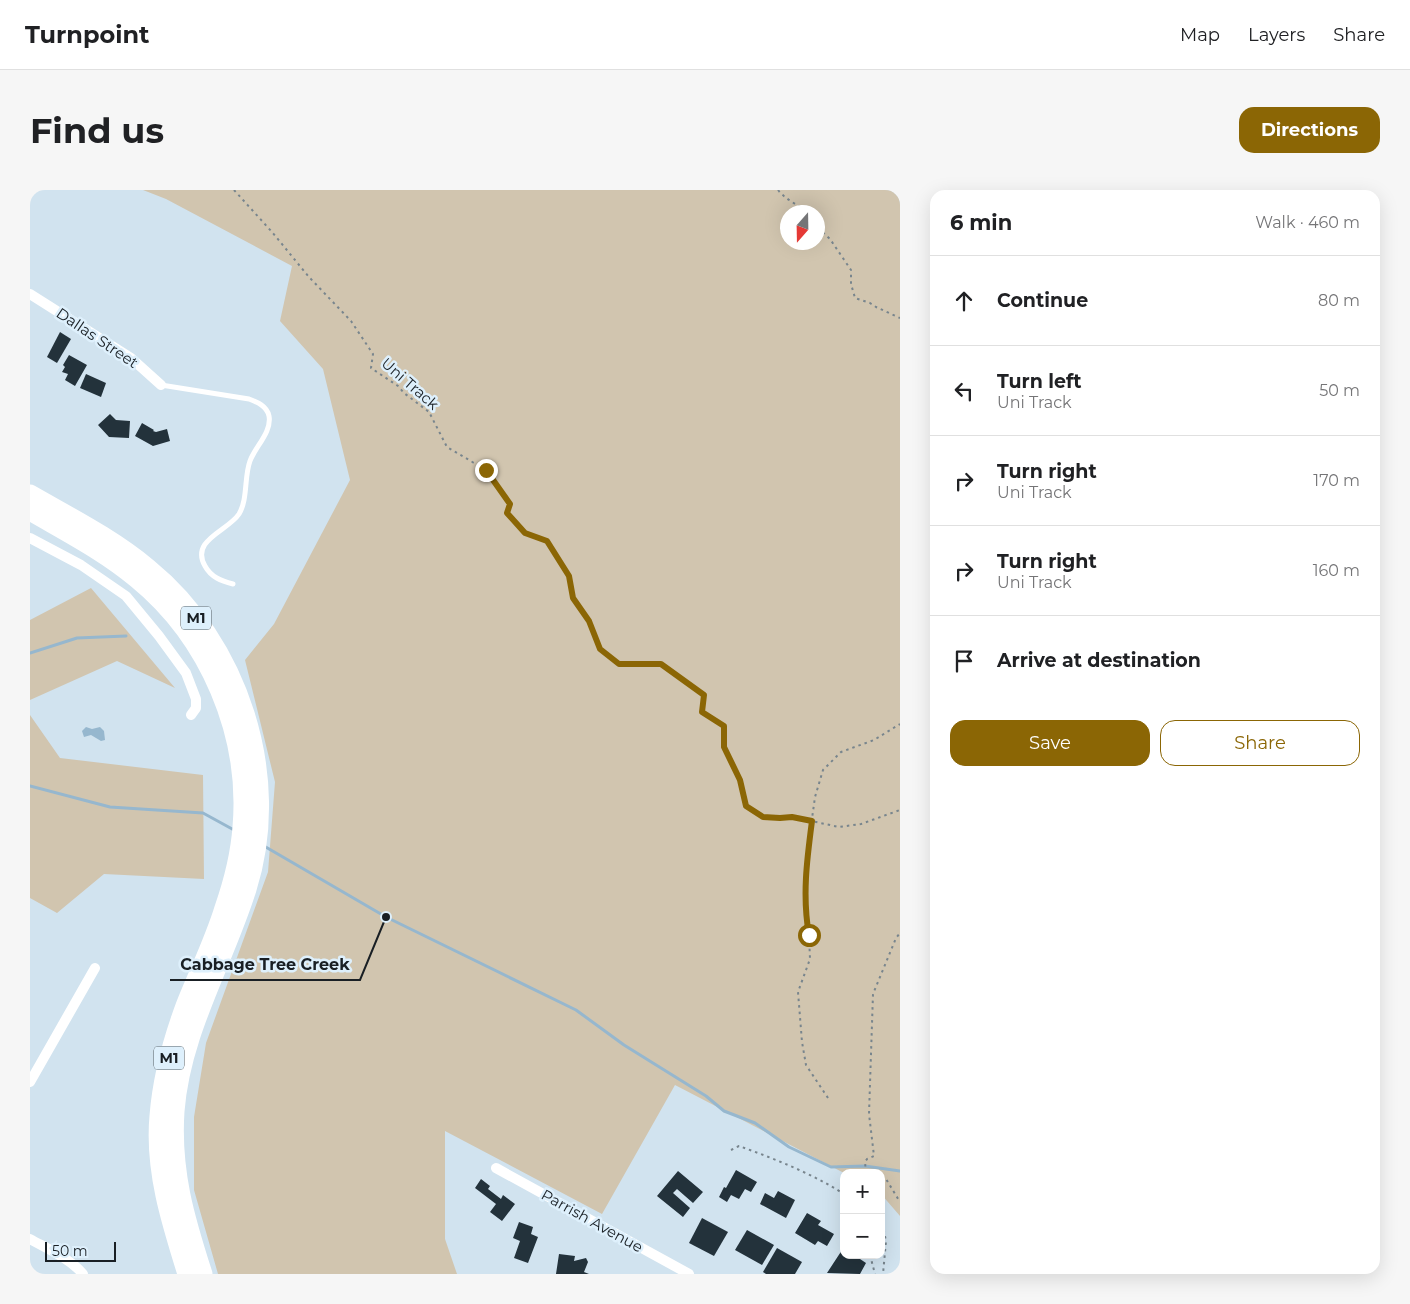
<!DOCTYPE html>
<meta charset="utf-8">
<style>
body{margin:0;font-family:Montserrat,sans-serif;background:#f6f6f6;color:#202124}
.controls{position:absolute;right:15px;bottom:15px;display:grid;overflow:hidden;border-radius:10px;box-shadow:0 5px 20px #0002}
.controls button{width:45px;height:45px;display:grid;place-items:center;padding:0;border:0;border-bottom:1px solid #e0e0e0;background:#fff;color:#202124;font:25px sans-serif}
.compass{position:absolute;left:750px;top:15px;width:45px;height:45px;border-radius:50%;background:#fff;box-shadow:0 5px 20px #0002;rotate:200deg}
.scale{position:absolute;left:15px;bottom:12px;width:71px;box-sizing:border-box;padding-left:5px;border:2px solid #191f24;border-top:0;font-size:14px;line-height:18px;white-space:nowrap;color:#191f24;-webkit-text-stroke:4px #def0fc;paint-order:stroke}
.stop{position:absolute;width:15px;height:15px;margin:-11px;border:4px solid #8b6605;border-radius:50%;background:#fff}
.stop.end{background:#8b6605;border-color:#fff;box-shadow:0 1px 5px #0008}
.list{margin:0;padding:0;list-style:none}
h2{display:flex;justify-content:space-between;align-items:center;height:65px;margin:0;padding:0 20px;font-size:21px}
h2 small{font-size:16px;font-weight:400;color:#757577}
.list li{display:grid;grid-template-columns:32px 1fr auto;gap:15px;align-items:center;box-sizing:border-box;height:90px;padding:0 20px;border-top:1px solid #e0e0e0}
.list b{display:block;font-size:19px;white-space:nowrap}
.list p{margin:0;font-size:16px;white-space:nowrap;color:#757577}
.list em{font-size:16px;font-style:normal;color:#757577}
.actions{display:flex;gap:10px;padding:15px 20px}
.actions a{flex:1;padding:11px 0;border:1px solid #8b6605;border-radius:15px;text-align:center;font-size:18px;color:#8b6605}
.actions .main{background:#8b6605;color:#fff}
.icon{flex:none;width:28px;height:28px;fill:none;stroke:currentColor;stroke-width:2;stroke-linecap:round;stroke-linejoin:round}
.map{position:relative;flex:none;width:870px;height:1084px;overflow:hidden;border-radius:15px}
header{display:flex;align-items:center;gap:30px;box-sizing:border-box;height:70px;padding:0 25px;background:#fff;border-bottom:1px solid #e0e0e0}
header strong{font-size:24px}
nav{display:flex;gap:28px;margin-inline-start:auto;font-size:18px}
.intro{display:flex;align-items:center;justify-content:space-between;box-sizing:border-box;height:120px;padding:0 30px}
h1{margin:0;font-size:35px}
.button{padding:12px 22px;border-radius:15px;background:#8b6605;color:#fff;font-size:18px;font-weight:700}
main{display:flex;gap:30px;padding:0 30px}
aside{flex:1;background:#fff;border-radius:15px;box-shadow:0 5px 20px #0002}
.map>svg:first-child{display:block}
.green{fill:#d1c5af;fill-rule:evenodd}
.water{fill:#96b7ce}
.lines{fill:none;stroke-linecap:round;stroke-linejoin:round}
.stream{stroke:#96b7ce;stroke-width:3}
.building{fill:#23323b}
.path{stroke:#78858d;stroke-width:2;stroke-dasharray:2.5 4;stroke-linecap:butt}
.lane{stroke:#fff;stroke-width:5}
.street{stroke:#fff;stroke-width:10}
.highway{stroke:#fff;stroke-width:19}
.route{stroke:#8b6605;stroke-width:6}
.labels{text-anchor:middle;stroke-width:5;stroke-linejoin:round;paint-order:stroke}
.shield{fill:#def0fc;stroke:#545e65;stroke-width:1}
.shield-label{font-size:14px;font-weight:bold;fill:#191f24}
.street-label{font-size:15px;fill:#191f24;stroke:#def0fc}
.leader{fill:none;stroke:#191f24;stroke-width:2}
.callout-dot{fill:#191f24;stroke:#def0fc;stroke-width:2}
.callout-label{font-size:16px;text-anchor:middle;font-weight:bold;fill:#191f24;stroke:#def0fc;stroke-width:5;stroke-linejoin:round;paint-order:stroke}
</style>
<header>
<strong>Turnpoint</strong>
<nav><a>Map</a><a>Layers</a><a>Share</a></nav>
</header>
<div class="intro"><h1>Find us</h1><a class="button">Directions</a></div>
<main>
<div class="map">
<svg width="870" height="1084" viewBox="0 0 870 1084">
<rect width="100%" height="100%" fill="#d1e3ef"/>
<g class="green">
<path d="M 113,0 L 870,0 L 870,1026 L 851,1004 L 851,983 L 814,983 L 645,895 L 572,1024 L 415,941 L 415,1049 L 427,1084 L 188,1084 L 164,1000 L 164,927 L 176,853 L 238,682 L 245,592 L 215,470 L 244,434 L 320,290 L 293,179 L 250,131 L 262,76 L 136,9 ZM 788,22 L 788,52 L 758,52 L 758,22 Z"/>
<polygon points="61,398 145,498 87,471 0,510 0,430"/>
<polygon points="0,525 30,568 173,585 174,689 74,684 27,723 0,708"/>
</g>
<polygon class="water" points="56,537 62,539 70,537 74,541 75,550 71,551 61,545 54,547 52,541"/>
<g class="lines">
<g class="stream">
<polyline points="0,463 47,448 96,446"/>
<polyline points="0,596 80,617 173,623 204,640"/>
<polyline points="234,656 356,727 546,820 594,855 676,906 694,921 725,933 759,957 801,977 835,976 870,981"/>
</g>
</g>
<g class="building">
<polygon points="30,142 41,149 27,173 17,167"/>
<polygon points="39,165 57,175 45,196 35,190 38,184 32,182 35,177 33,175"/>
<polygon points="56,184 76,193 71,207 50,198"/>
<polygon points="80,224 86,230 100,231 99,248 79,247 68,235"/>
<polygon points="112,233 124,240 123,241 126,242 137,239 140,251 123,256 105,246"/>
<polygon points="706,980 727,992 721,1002 715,999 709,1009 701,1005 697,1012 689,1007 694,997 696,998"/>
<polygon points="648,981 673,1002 663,1013 647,999 643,1003 660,1018 653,1027 627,1006"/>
<polygon points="451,989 460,996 458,999 471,1009 473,1005 485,1014 472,1031 460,1022 466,1014 445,998"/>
<polygon points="748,1001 765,1010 756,1028 730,1014 735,1003 744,1008"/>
<polygon points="777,1023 791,1031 788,1035 804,1044 797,1056 788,1051 785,1055 765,1043"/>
<polygon points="672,1028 698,1042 684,1066 659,1053"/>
<polygon points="489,1032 503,1037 501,1044 508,1047 498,1073 484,1068 490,1051 483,1048"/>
<polygon points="717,1040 744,1055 732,1075 705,1060"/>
<polygon points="814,1057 814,1065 824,1065 836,1073 830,1084 797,1083"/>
<polygon points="747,1058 772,1072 765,1084 736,1084 733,1082"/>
<polygon points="529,1064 545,1066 544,1071 556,1068 558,1072 554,1082 559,1084 526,1084"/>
</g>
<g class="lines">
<g class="path">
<polyline points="204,0 242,42 279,87 321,131 343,164 341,178 368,196 374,203 399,222 417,257 456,280 480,314 477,323 495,343 517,351 539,386 543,408 559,431 570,459 589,473 631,474 674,505 672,522 694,536 694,557 710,589 716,616 733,627 751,628 763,627 809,637 831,634 870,620"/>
<path d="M 748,0 C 756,10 767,14 777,22"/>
<polyline points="788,38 800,49 821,80 821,94 825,108 840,113 846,117 870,128"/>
<polyline points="798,908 776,875 772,852 768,802 780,769 779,745 775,724 775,679 785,607 793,580 811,562 844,550 870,534"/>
<path d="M 701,960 L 709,956 C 745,969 781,983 814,1004"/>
<polyline points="836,983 835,972 837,969 844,966 839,924 843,804 866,748 870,743"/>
<polyline points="851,987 856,989 870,1012"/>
<polyline points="851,1027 856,1051 853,1084"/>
<polyline points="840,1065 845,1084"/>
</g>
<path class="lane" d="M 131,195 L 219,209 C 227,212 237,216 239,226 C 242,242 225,257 220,271 C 214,287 218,309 209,324 C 198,341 160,350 175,376 C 181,387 191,391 203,394"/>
<g class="street">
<polyline points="0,104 101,168 131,195"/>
<polyline points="0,348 51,375 96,406 129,446 156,483 166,509 166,518 161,525"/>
<polyline points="0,892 65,778"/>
<polyline points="466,978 659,1084"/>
<path d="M 0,1049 C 18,1059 39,1068 53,1084"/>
</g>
<g class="highway">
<path d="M 0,304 C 40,327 82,348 118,378 C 209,452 253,586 217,699 C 194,773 151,842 145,921 C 141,981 155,1028 173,1084"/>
<path d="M 0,321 C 36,342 75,362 107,389 C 179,448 220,544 212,637 C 210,665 203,692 194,718 C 184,751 168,783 155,816 C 142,851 132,888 129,926 C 124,980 141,1033 157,1084"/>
</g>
</g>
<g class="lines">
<path class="route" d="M 456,280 L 480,314 L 477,323 L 495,343 L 517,351 L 539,386 L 543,408 L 559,431 L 570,459 L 589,474 L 631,474 L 674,505 L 672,522 L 694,536 L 694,557 L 710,590 L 716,616 L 733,627 L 750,628 L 762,627 L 782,631 C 777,669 772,706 779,745"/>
</g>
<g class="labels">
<g class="shield">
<rect x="151" y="416.5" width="30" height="23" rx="4"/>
<rect x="124" y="856.5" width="30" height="23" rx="4"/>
</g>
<g class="shield-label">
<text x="166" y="433">M1</text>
<text x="139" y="873">M1</text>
</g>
<g class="street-label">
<text transform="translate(67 148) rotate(34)" y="5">Dallas Street</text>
<text transform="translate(380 194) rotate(41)" y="5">Uni Track</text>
<text transform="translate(562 1031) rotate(29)" y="5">Parrish Avenue</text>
</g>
</g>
<path class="leader" d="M356 727L330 790H140"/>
<circle class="callout-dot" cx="356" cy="727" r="5"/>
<g class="callout-label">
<text x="235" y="780">Cabbage Tree Creek</text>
</g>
</svg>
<div class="controls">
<button>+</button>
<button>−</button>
</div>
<svg class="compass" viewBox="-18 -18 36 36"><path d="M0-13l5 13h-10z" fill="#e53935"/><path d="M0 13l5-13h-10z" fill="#757577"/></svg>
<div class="scale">50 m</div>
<div class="stop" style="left:779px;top:745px"></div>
<div class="stop end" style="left:456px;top:280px"></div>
</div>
<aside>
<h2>6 min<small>Walk · 460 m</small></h2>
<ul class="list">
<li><svg class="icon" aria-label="ahead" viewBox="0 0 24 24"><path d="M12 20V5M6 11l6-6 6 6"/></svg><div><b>Continue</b></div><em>80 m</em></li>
<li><svg class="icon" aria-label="left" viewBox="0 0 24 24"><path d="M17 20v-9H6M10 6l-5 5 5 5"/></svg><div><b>Turn left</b><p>Uni Track</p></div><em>50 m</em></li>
<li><svg class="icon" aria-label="right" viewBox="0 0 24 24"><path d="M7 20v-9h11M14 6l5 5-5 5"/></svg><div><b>Turn right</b><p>Uni Track</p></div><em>170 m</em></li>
<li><svg class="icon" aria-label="right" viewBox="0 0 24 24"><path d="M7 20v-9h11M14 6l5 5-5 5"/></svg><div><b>Turn right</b><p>Uni Track</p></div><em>160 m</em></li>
<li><svg class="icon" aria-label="arrive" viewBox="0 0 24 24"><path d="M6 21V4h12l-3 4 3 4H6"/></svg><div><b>Arrive at destination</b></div></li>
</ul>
<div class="actions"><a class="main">Save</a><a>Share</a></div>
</aside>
</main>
